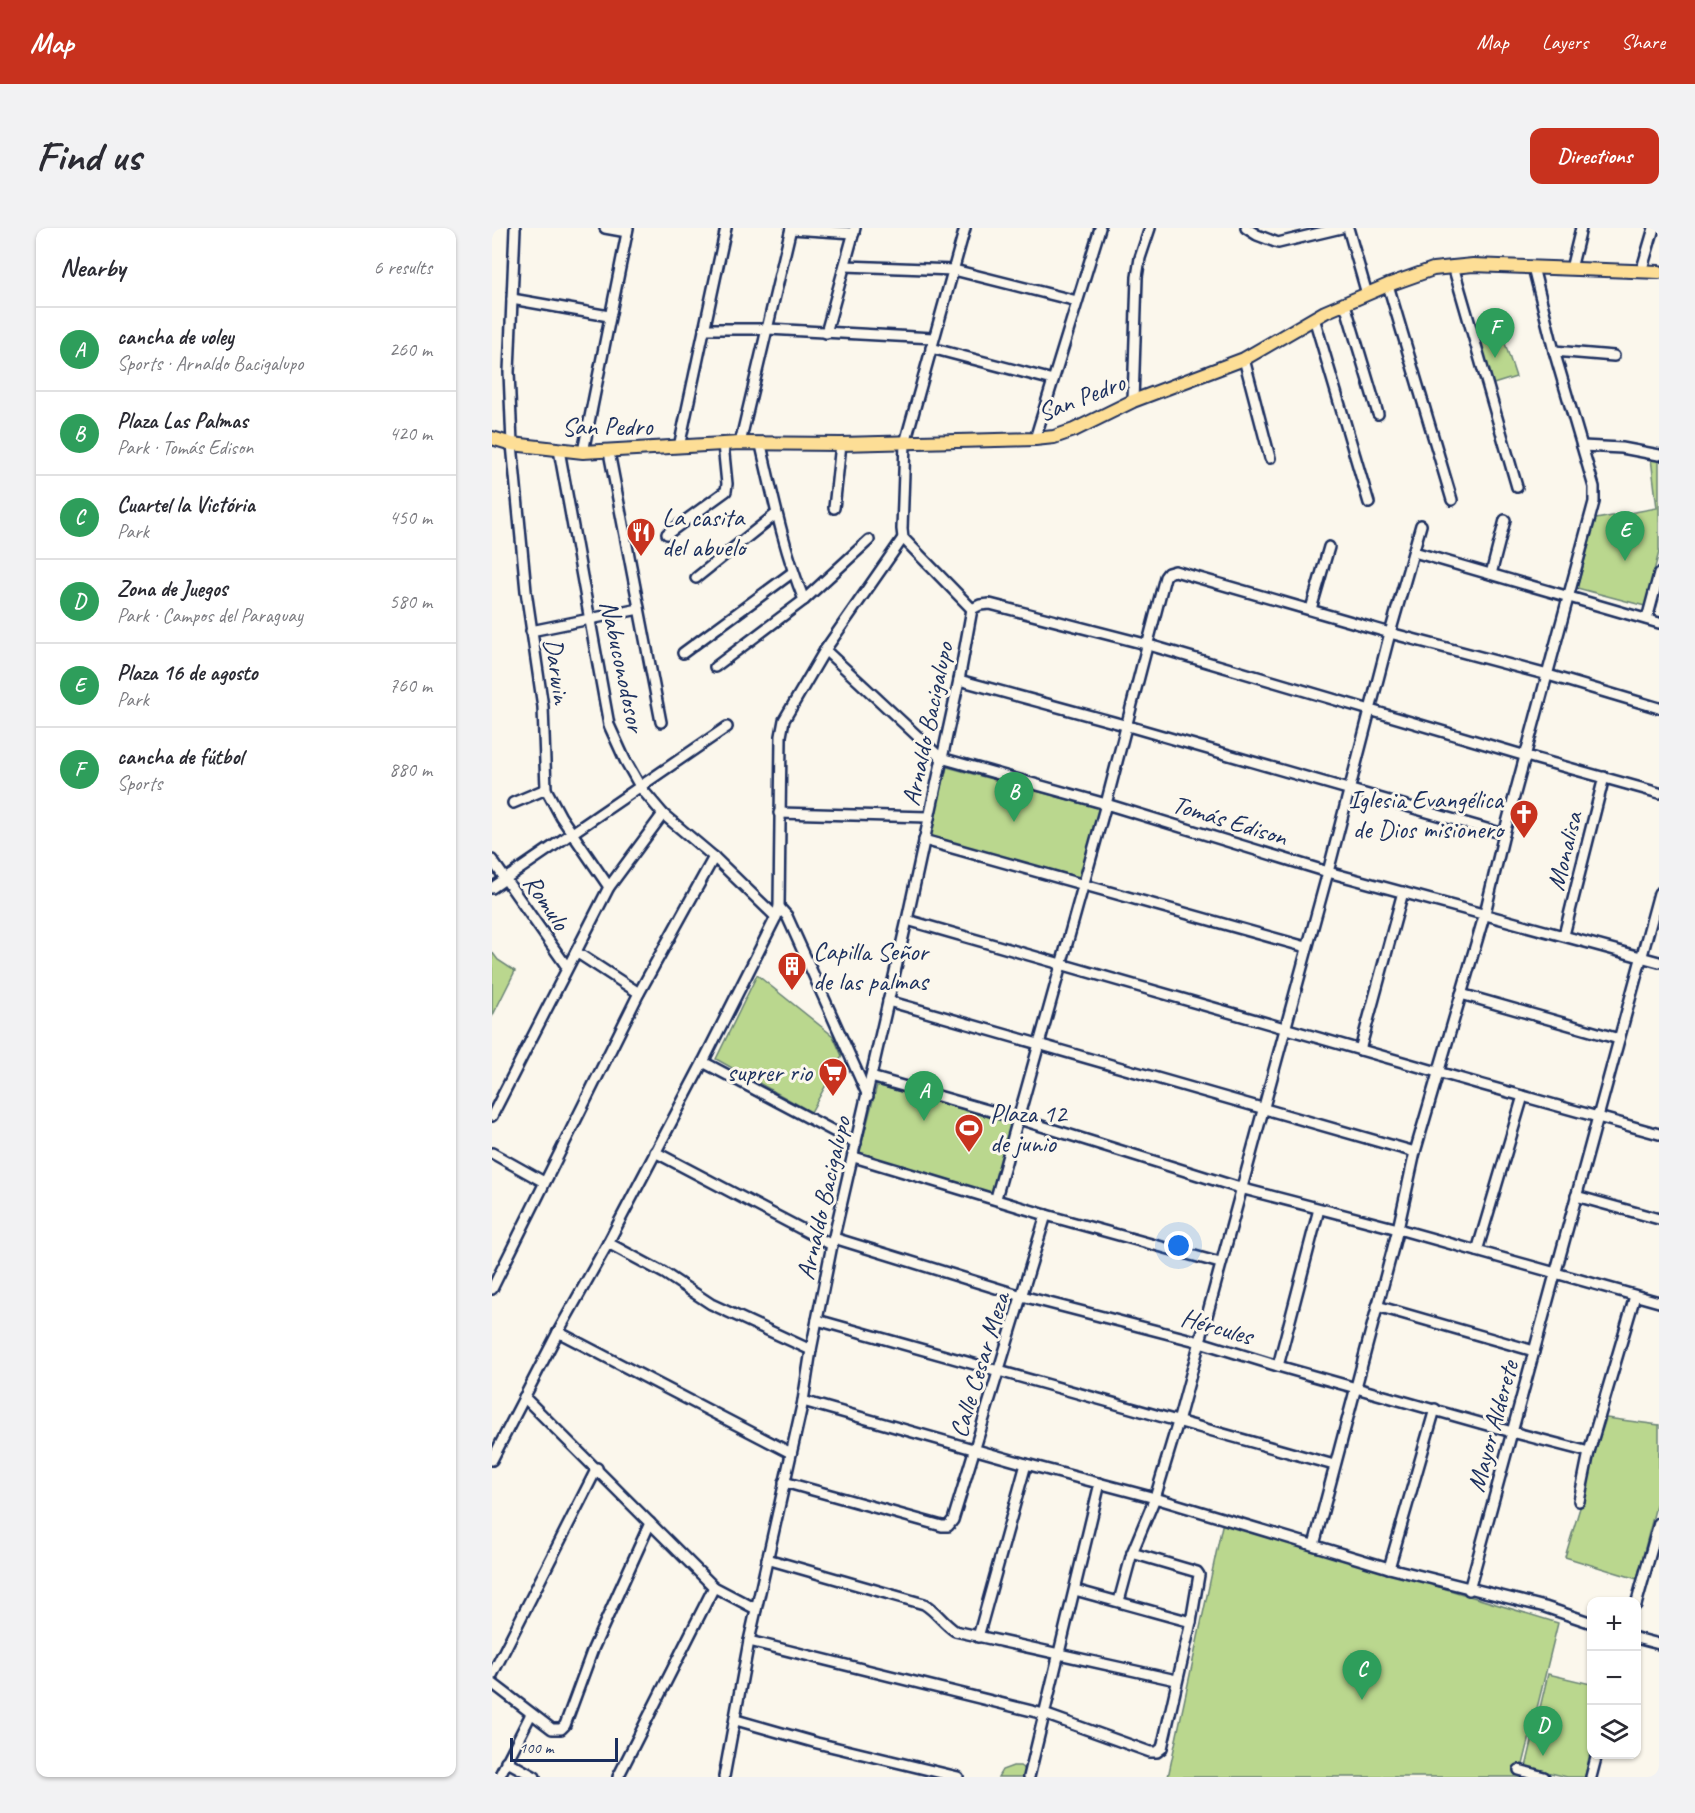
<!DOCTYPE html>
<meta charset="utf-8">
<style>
body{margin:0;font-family:Caveat,sans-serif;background:#f2f2f3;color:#2b2b33}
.controls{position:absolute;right:18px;bottom:18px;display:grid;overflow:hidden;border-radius:12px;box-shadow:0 2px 4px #0004}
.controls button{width:54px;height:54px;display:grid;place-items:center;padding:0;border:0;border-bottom:2px solid #e1e1e2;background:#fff;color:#2b2b33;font:30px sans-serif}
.scale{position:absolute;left:18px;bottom:15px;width:108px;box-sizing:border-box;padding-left:6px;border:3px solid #1b2f5e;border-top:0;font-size:16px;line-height:21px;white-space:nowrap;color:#1b2f5e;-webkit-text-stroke:4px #fbf7ec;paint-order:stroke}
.you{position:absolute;left:687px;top:1018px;width:21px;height:21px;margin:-15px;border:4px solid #fff;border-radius:50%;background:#1a73e8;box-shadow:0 0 0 9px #1a73e833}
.badge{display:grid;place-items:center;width:39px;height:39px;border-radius:50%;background:#c8321e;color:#fff;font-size:20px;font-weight:700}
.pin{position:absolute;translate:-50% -50px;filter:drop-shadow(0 2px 3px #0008)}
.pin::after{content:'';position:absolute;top:32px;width:21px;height:18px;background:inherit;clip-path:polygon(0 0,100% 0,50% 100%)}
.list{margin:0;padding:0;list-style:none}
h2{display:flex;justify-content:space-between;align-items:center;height:78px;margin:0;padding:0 24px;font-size:26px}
h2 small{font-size:20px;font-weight:400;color:#7c7c81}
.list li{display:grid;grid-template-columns:39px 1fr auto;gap:18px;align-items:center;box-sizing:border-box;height:84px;padding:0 24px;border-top:2px solid #e1e1e2}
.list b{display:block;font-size:22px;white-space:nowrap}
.list p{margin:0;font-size:20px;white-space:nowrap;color:#7c7c81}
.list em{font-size:20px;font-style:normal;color:#7c7c81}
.icon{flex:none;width:33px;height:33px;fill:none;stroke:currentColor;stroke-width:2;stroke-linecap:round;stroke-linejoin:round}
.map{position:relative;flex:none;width:1167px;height:1549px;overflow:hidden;border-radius:12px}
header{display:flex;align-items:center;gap:36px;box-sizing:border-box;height:84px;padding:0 30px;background:#c8321e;color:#fff}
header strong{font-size:28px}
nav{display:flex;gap:33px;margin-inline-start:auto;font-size:21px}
.intro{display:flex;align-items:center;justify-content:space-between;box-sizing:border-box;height:144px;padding:0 36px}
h1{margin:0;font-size:42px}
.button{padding:15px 27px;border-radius:12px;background:#c8321e;color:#fff;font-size:21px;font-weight:700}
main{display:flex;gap:36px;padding:0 36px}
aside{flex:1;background:#fff;border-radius:12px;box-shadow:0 2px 4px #0004}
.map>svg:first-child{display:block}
.green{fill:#bad78e;stroke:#6a8376;stroke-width:1.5}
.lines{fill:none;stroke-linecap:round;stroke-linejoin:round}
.minor-casing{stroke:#1b2f5e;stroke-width:14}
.major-casing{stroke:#1b2f5e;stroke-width:16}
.minor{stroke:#fbf7ec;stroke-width:9}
.major{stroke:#fdde96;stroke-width:12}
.labels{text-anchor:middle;stroke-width:6;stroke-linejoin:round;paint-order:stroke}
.street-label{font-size:26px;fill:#1b2f5e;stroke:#fbf7ec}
.poi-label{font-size:26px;fill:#1b2f5e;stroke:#fbf7ec;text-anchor:start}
</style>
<header>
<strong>Map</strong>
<nav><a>Map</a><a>Layers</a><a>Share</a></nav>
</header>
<div class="intro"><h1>Find us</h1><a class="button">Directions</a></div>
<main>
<aside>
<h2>Nearby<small>6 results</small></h2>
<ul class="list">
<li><span class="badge" style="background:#2e9e5b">A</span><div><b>cancha de voley</b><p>Sports · Arnaldo Bacigalupo</p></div><em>260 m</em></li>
<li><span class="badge" style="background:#2e9e5b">B</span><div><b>Plaza Las Palmas</b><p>Park · Tomás Edison</p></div><em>420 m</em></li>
<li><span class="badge" style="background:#2e9e5b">C</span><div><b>Cuartel la Victória</b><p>Park</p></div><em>450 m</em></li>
<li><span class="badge" style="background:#2e9e5b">D</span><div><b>Zona de Juegos</b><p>Park · Campos del Paraguay</p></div><em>580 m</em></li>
<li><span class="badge" style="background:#2e9e5b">E</span><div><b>Plaza 16 de agosto</b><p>Park</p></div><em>760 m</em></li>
<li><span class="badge" style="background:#2e9e5b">F</span><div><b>cancha de fútbol</b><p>Sports</p></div><em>880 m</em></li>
</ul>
</aside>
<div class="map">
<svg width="1167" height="1549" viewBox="0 0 1167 1549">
<rect width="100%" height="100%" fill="#fbf7ec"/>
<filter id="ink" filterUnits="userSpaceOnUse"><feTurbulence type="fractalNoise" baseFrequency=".0167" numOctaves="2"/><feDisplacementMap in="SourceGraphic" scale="12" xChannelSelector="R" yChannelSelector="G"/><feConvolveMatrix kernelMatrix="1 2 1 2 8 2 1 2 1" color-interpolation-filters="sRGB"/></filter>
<g filter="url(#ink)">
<g class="green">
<polygon points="1009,103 1024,149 998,157 983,111"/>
<polygon points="1159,230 1167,231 1167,324 1153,378 1085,360 1104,291 1165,280"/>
<polygon points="455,539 607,580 588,650 437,609"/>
<polygon points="0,724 6,732 23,743 0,789"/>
<polygon points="265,747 341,808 350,828 319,884 224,831"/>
<polygon points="385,857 522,896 501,966 367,926"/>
<path d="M 1114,1190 L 1167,1197 L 1167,1266 L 1145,1351 L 1073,1329 L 1097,1250 C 1095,1241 1111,1202 1114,1190 Z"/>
<polygon points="731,1293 1066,1395 1028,1549 676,1549"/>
<polygon points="1056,1446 1099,1456 1099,1520 1093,1549 1075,1549 1034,1539"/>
<polygon points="521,1538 528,1538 535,1543 535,1549 506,1549 510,1542"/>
</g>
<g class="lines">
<g class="minor-casing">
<g id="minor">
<polyline points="23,0 17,144 20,216 34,363 51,479 54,561 69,589 117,659"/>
<polyline points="113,0 135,4"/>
<polyline points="473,0 413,215 410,301 411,310 480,381"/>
<polyline points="754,0 765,7 786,15 849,0"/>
<polyline points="856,0 875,66"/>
<polyline points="299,1 362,5"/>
<polyline points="353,38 462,42 585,73"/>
<polyline points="961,38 1025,259"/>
<polyline points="1079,41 1089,0"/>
<polyline points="1149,44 1162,0"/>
<polyline points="896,57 960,272"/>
<polyline points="20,71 117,88"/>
<polyline points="853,76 886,186"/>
<polyline points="822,90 877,275"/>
<polyline points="212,101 276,101 441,110"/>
<polyline points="334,105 363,0"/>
<polyline points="439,120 561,152"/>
<polyline points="1062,123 1122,128"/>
<polyline points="752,131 778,230"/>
<polyline points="641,173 645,49 648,30 658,0"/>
<polyline points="543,211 608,0"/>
<polyline points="248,215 299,0"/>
<path d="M 269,217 C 281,269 292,322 312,372"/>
<polyline points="1090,218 1130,220 1167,227"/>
<polyline points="187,219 234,0"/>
<polyline points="67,222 117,497 133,532 149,560 171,586 222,629 284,689"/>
<polyline points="91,224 136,0"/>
<polyline points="117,224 169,494"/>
<polyline points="342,280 349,216"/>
<polyline points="175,306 234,263 235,256 231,216"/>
<polyline points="922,324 1167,395"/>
<polyline points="999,346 1013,292"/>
<polyline points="204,350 284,286"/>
<polyline points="480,381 488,377 498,376 657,417 1034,528 1167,565"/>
<polyline points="819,381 837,319"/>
<polyline points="1155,391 1167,346"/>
<polyline points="39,403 147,381"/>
<polyline points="333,422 449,530 614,576 836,644 1167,734"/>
<polyline points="191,425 301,344"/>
<polyline points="223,439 312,372 377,312"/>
<polyline points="467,452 636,498 1012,606"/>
<polyline points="21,575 54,561"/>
<polyline points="287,585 436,589"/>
<polyline points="432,612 814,719"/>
<polyline points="0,632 75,739"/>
<polyline points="0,660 235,499"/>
<polyline points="287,679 295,688 376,868"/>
<polyline points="415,692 991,857 1167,906"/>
<polyline points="1072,707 1112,549"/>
<polyline points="84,724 147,765"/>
<polyline points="969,766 1127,811"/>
<polyline points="396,773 923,924"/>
<polyline points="868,822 911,664"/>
<polyline points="211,834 364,915"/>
<polyline points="379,849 527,891 748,960 906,1001 1167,1074"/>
<polyline points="0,888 117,659 171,586"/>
<polyline points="163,924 340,1017"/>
<polyline points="0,925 52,954"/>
<polyline points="362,929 554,987 728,1035"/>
<polyline points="1084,968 1167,991"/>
<polyline points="504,970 614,576 673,349 676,345 683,343 898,405 1056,447 1167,480"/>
<polyline points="342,1010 530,1068 708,1114 786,1138 1020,1204 1097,1224"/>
<polyline points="116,1015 172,1045 219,1076 319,1122"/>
<polyline points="985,1023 1031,868"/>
<polyline points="0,1061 147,765 222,629"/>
<polyline points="885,1078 1042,1123"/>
<polyline points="325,1092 842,1237"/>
<polyline points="66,1104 299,1225"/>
<polyline points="786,1138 827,981"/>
<polyline points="32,1169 222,1359 264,1381"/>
<polyline points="311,1173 534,1236 663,1270 897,1340 1053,1379 1100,1395"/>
<polyline points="0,1232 66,1104 116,1015 211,834 284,689 287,679 289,508 292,492 333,422 411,310"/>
<polyline points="292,1254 450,1298 456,1298 461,1292 554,987"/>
<polyline points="1087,1273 1097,1224 1143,1068"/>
<polyline points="822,1317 906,1001 923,924 993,685 1012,606 1102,274 1102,259 1062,123 1041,39"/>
<path d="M 275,1331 L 432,1376 C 444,1383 451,1395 463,1403 L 684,1452"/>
<polyline points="897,1340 943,1181"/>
<polyline points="583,1362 699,1394"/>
<polyline points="977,1362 1167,665"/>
<polyline points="627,1373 640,1325 663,1270 686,1194 836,644 898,405 929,297"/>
<polyline points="1144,1377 1167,1295"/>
<polyline points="486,1409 534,1236"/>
<polyline points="1144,1410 1167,1416"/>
<polyline points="257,1413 552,1486 658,1524 665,1524 670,1520 699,1394 707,1347 705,1344 640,1325"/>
<polyline points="0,1447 105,1240"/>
<polyline points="0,1455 60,1501 69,1501 73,1497 101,1421 158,1295"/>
<polyline points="244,1492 325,1515 466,1549"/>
<polyline points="14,1533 43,1549"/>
<polyline points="1027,1542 1052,1549"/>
<polyline points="7,1549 39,1486"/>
<polyline points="126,1549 222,1359"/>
<polyline points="232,1549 257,1413 311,1173 319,1122 340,1017 415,692 467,452 480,381"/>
<polyline points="537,1549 608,1255"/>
<polyline points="1099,1549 1105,1526"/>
</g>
</g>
<g class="major-casing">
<polyline id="major" points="0,210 20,216 91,224 248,215 349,216 543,211 562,209 582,202 641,173 752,131 833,84 896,57 941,41 981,37 1167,44"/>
</g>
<use href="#minor" class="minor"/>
<use href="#major" class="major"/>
</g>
</g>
<defs>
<g id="restaurant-pin" transform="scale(1.5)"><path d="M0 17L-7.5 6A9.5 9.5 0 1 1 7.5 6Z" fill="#c8321e" stroke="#fbf7ec"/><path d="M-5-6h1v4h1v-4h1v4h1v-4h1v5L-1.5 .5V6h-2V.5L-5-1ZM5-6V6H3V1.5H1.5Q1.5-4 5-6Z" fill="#fff"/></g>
<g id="church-pin" transform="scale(1.5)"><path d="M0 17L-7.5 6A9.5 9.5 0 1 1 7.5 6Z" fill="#c8321e" stroke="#fbf7ec"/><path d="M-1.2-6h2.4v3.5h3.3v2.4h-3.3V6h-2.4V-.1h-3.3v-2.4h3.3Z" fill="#fff"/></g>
<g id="building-pin" transform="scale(1.5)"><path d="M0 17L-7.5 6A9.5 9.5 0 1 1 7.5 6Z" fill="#c8321e" stroke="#fbf7ec"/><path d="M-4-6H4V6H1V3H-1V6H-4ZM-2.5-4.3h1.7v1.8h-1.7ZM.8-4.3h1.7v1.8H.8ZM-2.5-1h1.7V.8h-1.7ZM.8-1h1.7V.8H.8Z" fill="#fff"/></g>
<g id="supermarket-pin" transform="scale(1.5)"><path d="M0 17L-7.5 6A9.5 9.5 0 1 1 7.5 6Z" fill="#c8321e" stroke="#fbf7ec"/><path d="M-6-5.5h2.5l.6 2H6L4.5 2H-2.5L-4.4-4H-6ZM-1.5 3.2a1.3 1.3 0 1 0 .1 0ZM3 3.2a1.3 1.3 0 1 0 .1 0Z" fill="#fff"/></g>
<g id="stadium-pin" transform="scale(1.5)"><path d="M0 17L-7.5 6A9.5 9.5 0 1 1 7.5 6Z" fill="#c8321e" stroke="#fbf7ec"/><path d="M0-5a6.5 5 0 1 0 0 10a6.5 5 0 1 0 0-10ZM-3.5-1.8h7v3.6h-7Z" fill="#fff"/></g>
</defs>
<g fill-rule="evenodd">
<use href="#restaurant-pin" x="149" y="304"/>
<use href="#church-pin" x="1032" y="586"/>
<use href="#building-pin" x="300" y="738"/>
<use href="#supermarket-pin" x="341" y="844"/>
<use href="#stadium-pin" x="477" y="900"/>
</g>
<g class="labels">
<g class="street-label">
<text transform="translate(589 169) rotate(-21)" y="9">San Pedro</text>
<text x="115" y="207">San Pedro</text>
<text transform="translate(131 438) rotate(78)" y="9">Nabuconodosor</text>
<text transform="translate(66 443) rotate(82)" y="9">Darwin</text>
<text transform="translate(435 496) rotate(-78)" y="9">Arnaldo Bacigalupo</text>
<text transform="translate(738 592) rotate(17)" y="9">Tomás Edison</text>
<text transform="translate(1072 623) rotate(-76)" y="9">Monalisa</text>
<text transform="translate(55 674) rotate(56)" y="9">Romulo</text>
<text transform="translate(331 970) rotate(-77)" y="9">Arnaldo Bacigalupo</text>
<text transform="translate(725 1098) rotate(16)" y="9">Hércules</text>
<text transform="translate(487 1137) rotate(-73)" y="9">Calle Cesar Meza</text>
<text transform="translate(1000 1198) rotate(-75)" y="9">Mayor Alderete</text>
</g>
<g class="poi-label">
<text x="170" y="298">La casita<tspan x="170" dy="30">del abuelo</tspan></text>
<text x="1011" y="580" text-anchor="end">Iglesia Evangélica<tspan x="1011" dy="30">de Dios misionero</tspan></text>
<text x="321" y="732">Capilla Señor<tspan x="321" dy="30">de las palmas</tspan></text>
<text x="320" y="853" text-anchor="end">suprer rio</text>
<text x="498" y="894">Plaza 12<tspan x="498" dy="30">de junio</tspan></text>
</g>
</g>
</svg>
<div class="controls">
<button>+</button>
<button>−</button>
<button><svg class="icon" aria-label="layers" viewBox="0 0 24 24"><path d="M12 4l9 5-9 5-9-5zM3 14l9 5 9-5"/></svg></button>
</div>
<div class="scale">100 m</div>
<div class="you"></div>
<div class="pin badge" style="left:432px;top:893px;background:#2e9e5b">A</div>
<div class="pin badge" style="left:522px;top:594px;background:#2e9e5b">B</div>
<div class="pin badge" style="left:870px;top:1472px;background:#2e9e5b">C</div>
<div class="pin badge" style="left:1051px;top:1528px;background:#2e9e5b">D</div>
<div class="pin badge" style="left:1133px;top:333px;background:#2e9e5b">E</div>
<div class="pin badge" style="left:1003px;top:130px;background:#2e9e5b">F</div>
</div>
</main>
